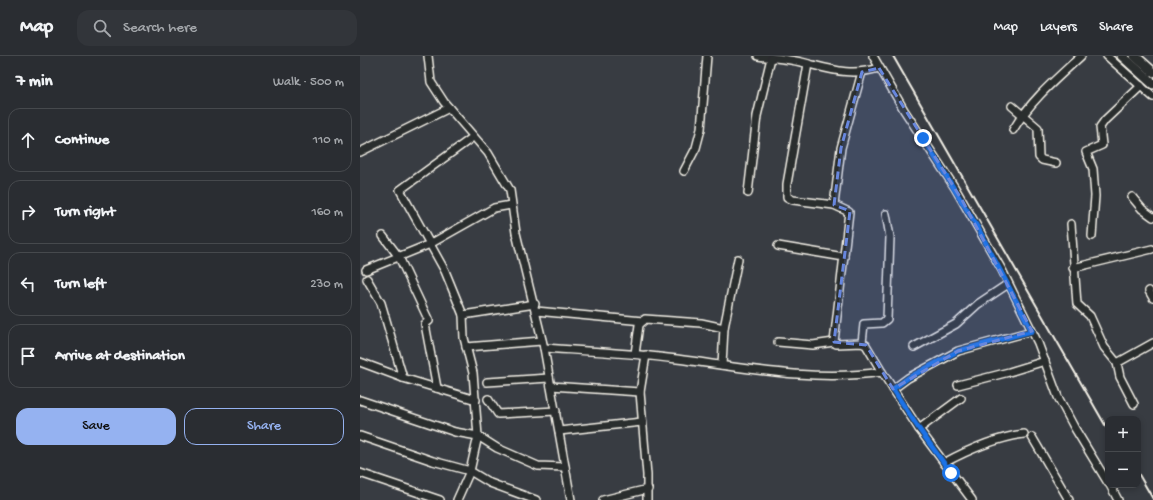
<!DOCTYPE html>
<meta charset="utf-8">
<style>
body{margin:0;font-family:"Gochi Hand",sans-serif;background:#32353a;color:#f1f3f6}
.controls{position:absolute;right:12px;bottom:12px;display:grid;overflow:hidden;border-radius:8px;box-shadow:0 2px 6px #0003}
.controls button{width:36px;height:36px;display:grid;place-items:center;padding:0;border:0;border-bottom:1px solid #46494d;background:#2a2d32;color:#f1f3f6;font:20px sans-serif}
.stop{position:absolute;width:12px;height:12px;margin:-9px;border:3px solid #1a73e8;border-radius:50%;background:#fff}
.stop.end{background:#1a73e8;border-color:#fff;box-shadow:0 1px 4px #0008}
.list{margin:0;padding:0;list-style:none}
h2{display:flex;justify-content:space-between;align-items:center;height:52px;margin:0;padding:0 16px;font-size:17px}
h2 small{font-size:13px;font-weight:400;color:#a5a8ac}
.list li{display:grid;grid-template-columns:26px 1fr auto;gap:12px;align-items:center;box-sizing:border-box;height:64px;margin:0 8px 8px;padding:0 8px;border:1px solid #46494d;border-radius:12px}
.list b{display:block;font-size:15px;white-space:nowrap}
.list em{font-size:13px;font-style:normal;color:#a5a8ac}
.actions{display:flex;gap:8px;padding:12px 16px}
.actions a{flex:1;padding:9px 0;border:1px solid #95b2f1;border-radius:12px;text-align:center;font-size:14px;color:#95b2f1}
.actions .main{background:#95b2f1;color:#111}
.icon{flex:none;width:22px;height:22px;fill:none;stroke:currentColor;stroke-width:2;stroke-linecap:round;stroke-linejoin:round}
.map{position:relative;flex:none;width:793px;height:444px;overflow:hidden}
header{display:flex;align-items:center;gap:24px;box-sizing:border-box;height:56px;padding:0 20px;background:#2a2d32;border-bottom:1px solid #46494d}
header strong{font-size:19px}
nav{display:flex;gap:22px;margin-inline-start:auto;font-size:14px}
.search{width:280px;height:36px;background:#32353a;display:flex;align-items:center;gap:10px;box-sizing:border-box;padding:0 14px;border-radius:12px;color:#a5a8ac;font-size:15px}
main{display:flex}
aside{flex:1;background:#2a2d32}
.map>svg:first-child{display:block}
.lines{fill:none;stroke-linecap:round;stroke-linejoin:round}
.street-casing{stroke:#f4f1e8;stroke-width:10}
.secondary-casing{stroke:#f4f1e8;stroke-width:12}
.street{stroke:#2a2d2e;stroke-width:7}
.secondary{stroke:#2a2d2e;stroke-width:9}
.rail{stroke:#f4f1e8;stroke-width:2}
.route{stroke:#1a73e8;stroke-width:5}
.marked{fill:#6887de;fill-opacity:0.2;stroke:#6887de;stroke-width:3;stroke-dasharray:8 5;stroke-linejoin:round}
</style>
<header>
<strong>Map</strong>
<div class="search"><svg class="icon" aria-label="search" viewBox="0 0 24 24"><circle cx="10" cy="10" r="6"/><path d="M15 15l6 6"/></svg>Search here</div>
<nav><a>Map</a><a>Layers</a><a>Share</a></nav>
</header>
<main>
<aside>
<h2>7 min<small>Walk · 500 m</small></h2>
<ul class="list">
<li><svg class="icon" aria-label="ahead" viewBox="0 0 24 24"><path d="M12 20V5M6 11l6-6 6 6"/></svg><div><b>Continue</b></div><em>110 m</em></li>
<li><svg class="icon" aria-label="right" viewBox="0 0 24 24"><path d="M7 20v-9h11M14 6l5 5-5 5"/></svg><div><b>Turn right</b></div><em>160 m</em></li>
<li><svg class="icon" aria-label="left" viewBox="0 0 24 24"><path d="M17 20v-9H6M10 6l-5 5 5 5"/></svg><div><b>Turn left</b></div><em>230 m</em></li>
<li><svg class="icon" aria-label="arrive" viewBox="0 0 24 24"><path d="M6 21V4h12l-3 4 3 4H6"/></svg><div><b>Arrive at destination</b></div></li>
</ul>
<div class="actions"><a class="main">Save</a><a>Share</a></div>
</aside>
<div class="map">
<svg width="793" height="444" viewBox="0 0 793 444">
<rect width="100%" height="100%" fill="#383c42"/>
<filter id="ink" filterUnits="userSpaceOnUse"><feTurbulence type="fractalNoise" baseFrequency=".025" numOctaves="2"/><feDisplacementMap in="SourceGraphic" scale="8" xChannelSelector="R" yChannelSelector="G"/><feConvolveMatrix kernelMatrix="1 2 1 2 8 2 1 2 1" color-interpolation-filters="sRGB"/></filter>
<g filter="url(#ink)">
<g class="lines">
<g class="street-casing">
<g id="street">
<polyline points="68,0 71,26 84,46 128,97 150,134 156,177 184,292 211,444"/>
<path d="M 398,0 C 412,2 427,3 441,6 C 470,13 490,21 519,12"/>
<polyline points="513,0 544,54 595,132 642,214 678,287 698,341 714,371 748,427"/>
<polyline points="747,0 793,41"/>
<polyline points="448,8 427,128 427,141 433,144 474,149 489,156 474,286 476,288 502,287 506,289 522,316"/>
<polyline points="652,50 678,72 679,101 682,104 696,107"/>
<path d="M 653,74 C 670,45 696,23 721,0"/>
<polyline points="0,96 89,52"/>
<polyline points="324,115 336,92 341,73 347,0"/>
<polyline points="388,137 397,60 411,2"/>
<polyline points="772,141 782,153 793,161"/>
<polyline points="474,149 481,92 502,16"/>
<polyline points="711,168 717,248 730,260 744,291 757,307 760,321 774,348"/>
<polyline points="23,180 39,201 69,265 65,268 77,332"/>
<polyline points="732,180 735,140 733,113 726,96 742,89 740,71 745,64 781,30"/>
<polyline points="418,190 484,201"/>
<polyline points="713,212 792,193"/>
<polyline points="6,214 70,188 134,152 151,149"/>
<polyline points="7,223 21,247 43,322"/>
<polyline points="789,235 793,242"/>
<polyline points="176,255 283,265"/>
<polyline points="103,259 175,248"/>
<polyline points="364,272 378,203"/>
<polyline points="418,286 453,289 474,286"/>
<polyline points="502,287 504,268 522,267 527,263 530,181 526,158"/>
<polyline points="106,291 182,285"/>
<polyline points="554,291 596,268 618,248 648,228"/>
<path d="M 184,292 C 229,295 273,297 317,303 C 385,312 454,326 522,316 L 559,373 L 612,444"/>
<polyline points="275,298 279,269 285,263 341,267 364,272 362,309"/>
<polyline points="286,299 280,336 287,419 287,444"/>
<polyline points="0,306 43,322 116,344"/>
<polyline points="757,307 793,287"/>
<polyline points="127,326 189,322"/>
<polyline points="598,329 649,316 685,305"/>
<polyline points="191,330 280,336"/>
<polyline points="533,333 548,322 598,295 672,275"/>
<polyline points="128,343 138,358 196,355"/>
<polyline points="0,344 95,376 118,380 137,392 178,410 205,411"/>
<polyline points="559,373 601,342"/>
<polyline points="199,375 282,366"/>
<polyline points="0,380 73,405 110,415 130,427 176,444"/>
<polyline points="672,381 709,444"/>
<path d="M 584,407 C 608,394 635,382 664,378"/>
<polyline points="0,417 80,444"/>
<polyline points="750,429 758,444"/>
<polyline points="97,444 110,415 118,380 113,317 104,282 103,259 85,215 40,134 113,81"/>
<polyline points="243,444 288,433"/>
</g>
</g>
<g class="secondary-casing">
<g id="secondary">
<polyline points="762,0 793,28"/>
<polyline points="775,0 793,16"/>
</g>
</g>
<use href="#street" class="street"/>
<use href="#secondary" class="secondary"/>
<g class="rail">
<polyline points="533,0 748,374"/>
<polyline points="778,417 793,443"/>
</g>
</g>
</g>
<g class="lines" filter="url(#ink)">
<polyline class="route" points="563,82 618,172 672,275 598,295 548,322 533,333 559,373 591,417"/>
</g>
<path class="marked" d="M 519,12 L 602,144 L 672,275 L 598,295 L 533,333 L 506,289 L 474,286 L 490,155 L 474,149 L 481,92 L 502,16 Z"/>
</svg>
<div class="controls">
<button>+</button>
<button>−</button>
</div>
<div class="stop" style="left:591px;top:417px"></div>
<div class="stop end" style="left:563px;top:82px"></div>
</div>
</main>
